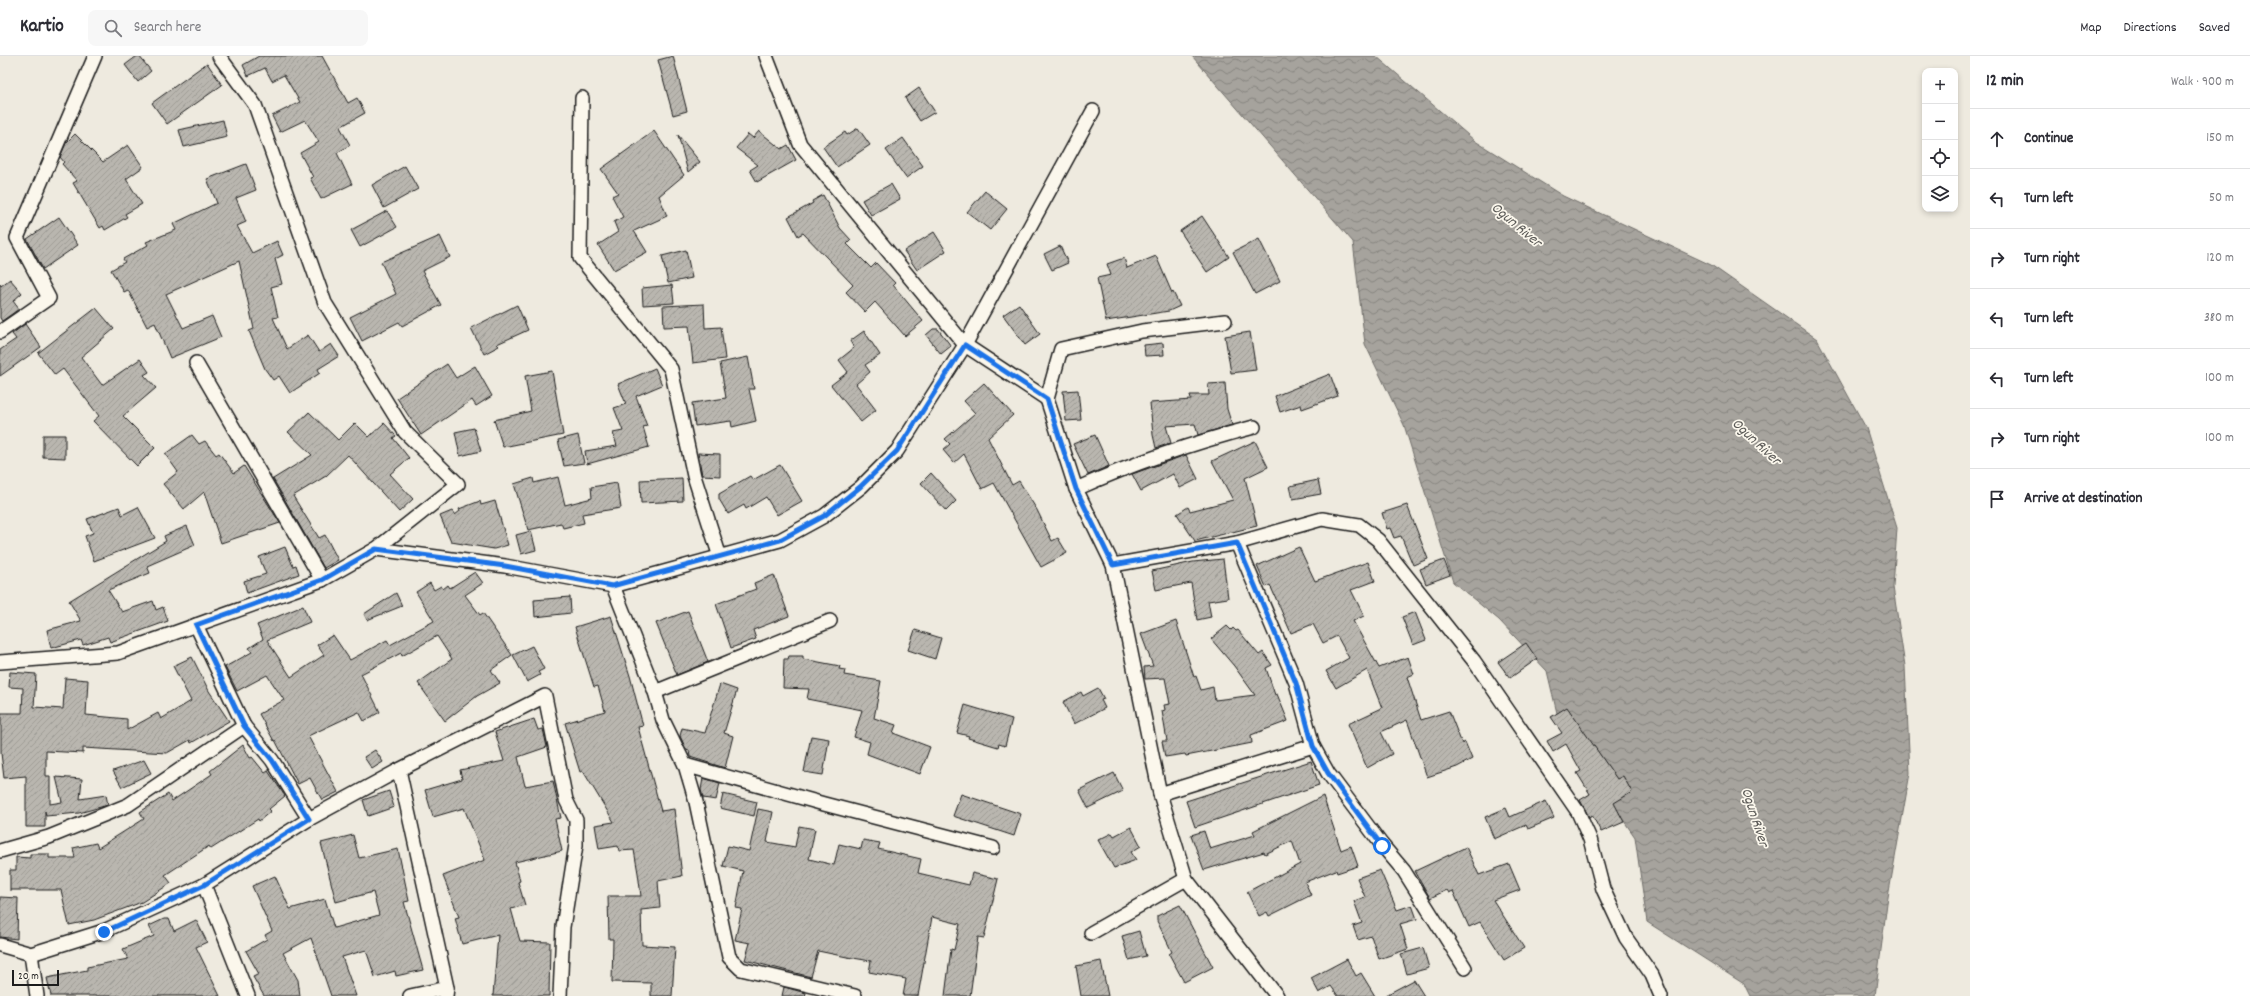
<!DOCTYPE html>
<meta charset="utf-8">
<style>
body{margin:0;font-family:Dekko,sans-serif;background:#f7f7f7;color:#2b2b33}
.controls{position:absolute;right:12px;top:12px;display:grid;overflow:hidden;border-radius:8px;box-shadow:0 2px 6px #0003}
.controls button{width:36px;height:36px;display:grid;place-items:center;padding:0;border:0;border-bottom:1px solid #e1e1e2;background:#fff;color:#2b2b33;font:20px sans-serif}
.scale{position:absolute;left:12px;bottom:10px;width:47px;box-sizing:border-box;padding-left:4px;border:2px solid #1c1c1c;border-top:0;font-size:11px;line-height:14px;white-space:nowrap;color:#1c1c1c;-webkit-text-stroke:3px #fbf7ec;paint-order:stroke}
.stop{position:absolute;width:12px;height:12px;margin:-9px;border:3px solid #1a73e8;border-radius:50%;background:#fff}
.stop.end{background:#1a73e8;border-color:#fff;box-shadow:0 1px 4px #0008}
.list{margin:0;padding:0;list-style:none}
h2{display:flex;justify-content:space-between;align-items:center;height:52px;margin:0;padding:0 16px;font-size:17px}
h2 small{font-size:13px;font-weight:400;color:#7c7c81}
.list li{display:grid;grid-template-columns:26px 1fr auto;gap:12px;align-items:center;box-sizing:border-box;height:60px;padding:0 16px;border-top:1px solid #e1e1e2}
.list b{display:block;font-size:15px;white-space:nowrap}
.list em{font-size:13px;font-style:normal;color:#7c7c81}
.icon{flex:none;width:22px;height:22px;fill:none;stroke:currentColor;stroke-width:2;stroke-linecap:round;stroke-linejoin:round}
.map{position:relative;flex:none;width:1970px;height:940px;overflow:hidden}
header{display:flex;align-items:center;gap:24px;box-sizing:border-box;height:56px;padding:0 20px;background:#fff;border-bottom:1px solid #e1e1e2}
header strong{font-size:19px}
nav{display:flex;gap:22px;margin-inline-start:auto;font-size:14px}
.search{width:280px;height:36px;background:#f7f7f7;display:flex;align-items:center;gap:10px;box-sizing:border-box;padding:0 14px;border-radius:8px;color:#7c7c81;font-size:15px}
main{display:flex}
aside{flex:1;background:#fff}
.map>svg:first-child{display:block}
.water{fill:url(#water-waves);stroke:#6f6d69}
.building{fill:url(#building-hatch);stroke:#1c1c1c}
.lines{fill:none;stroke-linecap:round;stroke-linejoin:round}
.minor-casing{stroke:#1c1c1c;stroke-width:16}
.minor{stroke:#fbf7ec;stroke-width:13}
.route{stroke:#1a73e8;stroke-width:5}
.labels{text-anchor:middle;stroke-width:3.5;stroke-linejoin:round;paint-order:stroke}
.water-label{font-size:15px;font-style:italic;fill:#5a5956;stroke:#fbf7ec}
</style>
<header>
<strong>Kartio</strong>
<div class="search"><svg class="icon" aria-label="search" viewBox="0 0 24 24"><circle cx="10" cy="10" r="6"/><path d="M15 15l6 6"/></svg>Search here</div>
<nav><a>Map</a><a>Directions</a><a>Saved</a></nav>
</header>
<main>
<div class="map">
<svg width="1970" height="940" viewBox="0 0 1970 940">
<defs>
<pattern id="water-waves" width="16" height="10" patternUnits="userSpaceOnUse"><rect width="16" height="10" fill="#a6a39d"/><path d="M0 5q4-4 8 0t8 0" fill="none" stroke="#86847f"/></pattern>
<pattern id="building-hatch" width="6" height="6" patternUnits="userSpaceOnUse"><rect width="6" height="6" fill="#b9b6af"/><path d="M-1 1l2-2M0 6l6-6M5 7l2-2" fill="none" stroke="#9e9c96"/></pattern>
</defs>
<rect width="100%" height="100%" fill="#eeeadf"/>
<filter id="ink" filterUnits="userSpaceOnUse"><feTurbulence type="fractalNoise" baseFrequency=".025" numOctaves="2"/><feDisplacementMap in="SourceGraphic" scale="8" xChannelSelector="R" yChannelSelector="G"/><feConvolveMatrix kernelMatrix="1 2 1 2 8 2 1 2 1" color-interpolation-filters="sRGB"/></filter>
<g filter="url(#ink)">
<polygon class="water" points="1192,0 1376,0 1475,85 1563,140 1711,209 1817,283 1866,372 1897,472 1893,531 1905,610 1910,717 1887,847 1875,940 1750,940 1744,928 1647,866 1635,781 1561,674 1547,615 1499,564 1453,526 1404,369 1365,288 1353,186"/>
<g class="building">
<polygon points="137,0 139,0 151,15 138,26 125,9"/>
<polygon points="259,0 322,0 348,47 357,42 365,57 340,71 350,89 337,97 352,128 321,143 310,122 313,121 300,97 319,86 305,64 280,76 272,60 300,46 284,19 272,25 265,12 248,20 243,9"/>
<polygon points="673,0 687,55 673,59 658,4"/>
<polygon points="207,7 222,29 167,68 152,47"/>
<polygon points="919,32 935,56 920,65 905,42"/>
<polygon points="223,64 227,81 184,91 179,74"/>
<polygon points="858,72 870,89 837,111 823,91 845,76 847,79"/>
<polygon points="654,75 684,119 659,140 667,160 634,175 647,196 614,214 598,189 618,176 614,166 623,161 612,140 618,137 601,113"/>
<polygon points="759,75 781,93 788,89 796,104 757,126 750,114 758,109 736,92 748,78 753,82"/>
<polygon points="75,78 103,106 128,89 143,111 126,123 142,148 125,158 127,161 105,174 103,170 100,172 73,127 77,125 62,108 64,106 60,101 66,87"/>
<polygon points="678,79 700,106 688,116"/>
<polygon points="903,82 923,110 906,122 886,94"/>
<polygon points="246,108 256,134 236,142 246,166 237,170 252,197 277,185 283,199 275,203 282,228 271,231 278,261 273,262 287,293 308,279 319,296 331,288 339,300 318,313 320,317 290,337 279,320 273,324 265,313 249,275 254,273 239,205 166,238 183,272 212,260 221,281 170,302 155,267 147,271 128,234 124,236 111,214 125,206 123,203 148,189 146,186 176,174 173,168 217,147 207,123"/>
<polygon points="405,110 418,133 384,152 372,129"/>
<polygon points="891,128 900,143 871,159 862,144"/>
<polygon points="985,135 1007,153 990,174 967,156"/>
<polygon points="823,139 840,172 851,184 847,188 871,212 876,207 895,227 893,229 923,265 905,280 875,246 865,256 846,236 853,229 803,177 798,180 788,161 813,147 812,145"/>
<polygon points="387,155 397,171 360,191 351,174"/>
<polygon points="1202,160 1229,201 1207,216 1180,175"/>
<polygon points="59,161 78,189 43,213 27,183"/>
<polygon points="934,176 946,195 917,214 904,195"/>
<polygon points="440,180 450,201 422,215 441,249 402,270 399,266 362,285 350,261 396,238 381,206"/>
<polygon points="1259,183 1280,225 1255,238 1233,196"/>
<polygon points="1060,190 1068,207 1052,214 1044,198"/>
<polygon points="686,194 692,222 668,227 662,200"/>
<polygon points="1156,200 1172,237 1173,236 1180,250 1169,255 1106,265 1097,222 1111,219 1107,208 1124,202 1127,212"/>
<polygon points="10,223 22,237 13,245 19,253 2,265 0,262 0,228 1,230"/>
<polygon points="672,229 674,247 643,249 642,232"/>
<polygon points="704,248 705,272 721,271 725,303 693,307 689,270 664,271 663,250"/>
<polygon points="1019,248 1040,278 1025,289 1003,259"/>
<polygon points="517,249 528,274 497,288 499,290 484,298 471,272"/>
<polygon points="96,252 114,273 81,301 102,329 140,303 149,316 144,319 156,332 123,360 155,392 137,410 93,365 99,360 63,313 55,319 38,297"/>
<polygon points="25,268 41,291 0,320 0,294 16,283 12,278"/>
<polygon points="933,273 938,273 951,290 941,298 926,279"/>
<polygon points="864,275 880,299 865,309 870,316 856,328 876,354 861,366 831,329 848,316 839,304 854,292 850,285"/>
<polygon points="1250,276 1256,314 1231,317 1225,280"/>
<polygon points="1163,287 1164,299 1145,300 1144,289"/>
<polygon points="748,301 754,333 749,333 756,365 732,371 731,365 695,370 692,347 726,342 720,307"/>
<polygon points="447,308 456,322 475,310 492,340 476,350 472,344 421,379 397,342"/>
<polygon points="655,312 662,329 636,340 647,370 643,371 649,391 587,408 585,395 617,390 613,377 623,375 614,352 626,348 618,328"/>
<polygon points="552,315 563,379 503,391 494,364 531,355 525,320"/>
<polygon points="1330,318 1338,340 1302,353 1301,349 1280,356 1275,340"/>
<polygon points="984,327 1013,359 988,382 1012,429 1019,425 1037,454 1052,485 1058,482 1067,497 1041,511 994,427 982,433 964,398 954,407 943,394 950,388 945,383 975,357 964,345"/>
<polygon points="1225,327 1227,353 1232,369 1198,379 1195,368 1166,370 1171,387 1156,392 1153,379 1150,347 1191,344 1190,339 1209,339 1208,328"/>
<polygon points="1078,334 1081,364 1066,365 1063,335"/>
<polygon points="309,356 338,384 355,367 369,381 384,367 396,380 393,382 409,402 390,418 413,443 399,456 348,399 326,420 293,440 319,482 325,479 338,504 324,512 273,423 312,399 288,376"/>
<polygon points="474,372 481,395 460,400 455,376"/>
<polygon points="43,379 65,379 65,402 43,401"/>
<polygon points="192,379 199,388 205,385 216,399 219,397 234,417 244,410 280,467 221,487 204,436 184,453 163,428 178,416 165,398"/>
<polygon points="578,379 584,407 564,410 558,384"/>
<polygon points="1095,379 1109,410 1088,419 1073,388"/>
<polygon points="1255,385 1268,411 1245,422 1257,470 1195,485 1177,458 1188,451 1190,455 1233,444 1212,405"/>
<polygon points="698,397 720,398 720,420 702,419"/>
<polygon points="1186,399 1198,423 1180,432 1173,418 1141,435 1132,418"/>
<polygon points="780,409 802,445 777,459 766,441 746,453 744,449 728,458 719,443 719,438 750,420 753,424"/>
<polygon points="931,417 956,445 946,455 921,427"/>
<polygon points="558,421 565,449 592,442 591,431 617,427 621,452 582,458 584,467 563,472 561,467 528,474 514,428 533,422 534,427"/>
<polygon points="682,422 683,445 641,447 640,424"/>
<polygon points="1318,424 1321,438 1293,443 1290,430"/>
<polygon points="480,445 481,449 495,445 508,489 494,493 451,486 440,460 452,455 455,459 460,455 459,453"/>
<polygon points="1407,449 1428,503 1413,509 1401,480 1394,482 1390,472 1387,473 1382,457"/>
<polygon points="119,451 122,459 138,451 155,482 94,505 85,480 93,477 87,463"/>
<polygon points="187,470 195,489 147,510 150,517 108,534 122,556 153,545 156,554 163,551 168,565 110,586 108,581 83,589 81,584 51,592 47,574 81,565 69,545 166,485 164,480"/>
<polygon points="531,475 536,494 521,498 516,479"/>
<polygon points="285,491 293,510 296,509 299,518 247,537 244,525 266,518 259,501"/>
<polygon points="1299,491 1315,525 1368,506 1375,525 1351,534 1364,560 1353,565 1379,612 1408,601 1414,618 1407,621 1421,664 1449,655 1462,688 1465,686 1472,703 1457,711 1427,721 1407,664 1381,676 1392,698 1367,712 1348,668 1382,652 1367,614 1336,632 1326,615 1349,602 1337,580 1323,587 1313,568 1291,577 1270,529 1266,531 1257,510"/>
<polygon points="1223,503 1228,542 1208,545 1211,561 1197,564 1191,527 1156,534 1152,515 1193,506"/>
<polygon points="1444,504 1450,519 1426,528 1420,513"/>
<polygon points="475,516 483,527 465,539 480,559 483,557 512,599 491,614 500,627 477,640 445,665 418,627 452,603 437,580 402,600 401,597 361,618 380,656 364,665 359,656 308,680 338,736 322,744 310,722 298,728 275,684 274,685 259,658 284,644 267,619 237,635 225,611 252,596 249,592 263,583 257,569 303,550 310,566 267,584 291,621 324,599 317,589 333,579 350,604 387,584 390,589 434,565 416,536 430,527 434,534 441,530 443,533 448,529 450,532"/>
<polygon points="774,519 789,560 753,574 756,583 731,592 716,548 756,533 754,527"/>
<polygon points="396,537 402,550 367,564 364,558"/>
<polygon points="570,541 571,557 535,561 534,544"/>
<polygon points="688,555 708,606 677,619 656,567"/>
<polygon points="1415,556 1426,584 1413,589 1402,561"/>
<polygon points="611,560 630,620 643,670 638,671 661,755 674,753 682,820 658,825 660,852 641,854 642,889 675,891 672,940 651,940 651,927 612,926 613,883 609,883 608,840 641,840 638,817 634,794 619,795 618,790 599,793 595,769 614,766 583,715 580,716 565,667 605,655 598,630 594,631 575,571"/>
<polygon points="1176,565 1194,621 1196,620 1201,634 1213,631 1215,644 1255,639 1234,610 1211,583 1227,570 1231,574 1233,572 1236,575 1238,574 1259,599 1263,596 1272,609 1266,612 1275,639 1277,638 1288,665 1251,679 1252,687 1186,700 1185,698 1165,701 1162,685 1167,685 1162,655 1165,654 1164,649 1170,648 1165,622 1145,623 1144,611 1153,610 1141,578"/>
<polygon points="915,574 941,582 935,603 908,594"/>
<polygon points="1526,587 1537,603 1510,622 1498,606"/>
<polygon points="532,590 544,613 538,616 540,619 527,626 513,599"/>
<polygon points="789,600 803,600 803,603 840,610 839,613 845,614 844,619 881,625 874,662 896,669 893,677 930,691 920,718 867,698 870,686 854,681 862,654 807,643 809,633 783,632 784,603 788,603"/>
<polygon points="192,601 209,635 229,665 191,687 190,684 167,697 83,692 83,697 46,695 46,720 50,720 50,748 62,746 56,721 82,723 80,743 106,739 108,749 79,757 46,760 45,755 45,771 26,771 26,720 4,722 1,697 1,657 22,657 23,632 9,631 10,616 36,618 34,651 63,653 65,622 88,624 86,659 127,663 127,674 158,657 161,663 191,645 173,610"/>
<polygon points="720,628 737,634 724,677 733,680 725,712 690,701 689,694 686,693 680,680 682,672 705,677"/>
<polygon points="1098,632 1104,643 1101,644 1105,652 1074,668 1063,646 1081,636 1083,640"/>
<polygon points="965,649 1012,663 1005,690 999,688 998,691 968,682 969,680 957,677"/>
<polygon points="1567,651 1617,723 1623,720 1632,736 1614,747 1624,766 1601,776 1592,759 1589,761 1580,744 1590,738 1577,717 1581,715 1566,688 1553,696 1547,685 1562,677 1551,661"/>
<polygon points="534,663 538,674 543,673 547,691 518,701 525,730 553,725 561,762 555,763 562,795 515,806 520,825 518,826 525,849 511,853 520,885 550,886 549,940 493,940 498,879 462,888 455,862 459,861 443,820 485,804 464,752 433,761 425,734 462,723 460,714 504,705 495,676"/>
<polygon points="811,680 829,683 823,719 804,716"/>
<polygon points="243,689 250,702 252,701 265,717 268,715 285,740 269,753 271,755 259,765 258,763 211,793 209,790 165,819 171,827 142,846 94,864 69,869 61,834 10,834 10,814 16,814 16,801 30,802 30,798 49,798 49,802 75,802 73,792 96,787 98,792 144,763 140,756 168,738 172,745 212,718 210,715"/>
<polygon points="375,694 383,706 372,713 364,701"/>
<polygon points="144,704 151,717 122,731 113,715"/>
<polygon points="1311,705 1319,729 1195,771 1186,745"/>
<polygon points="1114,717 1123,735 1088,752 1079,734"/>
<polygon points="703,722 720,727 716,744 703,742 701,734"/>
<polygon points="389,735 394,751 368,760 363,744"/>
<polygon points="723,738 757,746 754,760 720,752"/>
<polygon points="961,738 1021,758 1014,780 953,760"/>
<polygon points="1323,740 1341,794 1351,790 1358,810 1337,817 1336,814 1305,826 1311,839 1269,860 1267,856 1259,860 1247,836 1300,808 1292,785 1265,798 1264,796 1204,814 1191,779 1204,775 1210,793 1255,779 1253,775"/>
<polygon points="1546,745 1554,762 1528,773 1526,769 1494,783 1485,761 1506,752 1510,761"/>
<polygon points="758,753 773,756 767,786 795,791 799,770 815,773 809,803 834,809 839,788 861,793 863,784 880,787 878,793 921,803 918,817 969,829 972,817 998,823 984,882 978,881 970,940 945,940 951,893 954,894 960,868 932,861 918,940 903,940 906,923 869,916 871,905 847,901 818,895 811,921 745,904 750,887 735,884 742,853 736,852 743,815 723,810 728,790 749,795"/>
<polygon points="1131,771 1141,790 1131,796 1136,804 1114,812 1098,784 1112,777 1114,780"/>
<polygon points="353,779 359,802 398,793 409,845 404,846 423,914 396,920 395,915 375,921 366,894 342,901 356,940 331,940 311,882 283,897 298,924 300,940 264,940 253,921 259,918 246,895 267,883 265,879 272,875 252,830 275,820 290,853 325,843 334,872 379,859 373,836 336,846 321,787"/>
<polygon points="1466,791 1479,819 1509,808 1520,834 1493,844 1524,892 1504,904 1480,866 1469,871 1453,835 1449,837 1447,834 1430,842 1415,815"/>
<polygon points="1380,814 1397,854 1412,849 1417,863 1400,868 1408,893 1379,903 1371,880 1358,884 1353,870 1362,867 1354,845 1365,841 1357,822"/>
<polygon points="0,841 18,842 17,883 0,881"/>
<polygon points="1180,849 1213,911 1184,926 1169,898 1172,896 1157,865 1157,860"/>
<polygon points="164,863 169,863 174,875 196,864 207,886 196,891 220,940 51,940 47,922 87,914 87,911 128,903 123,893 154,880 149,870"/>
<polygon points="1139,875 1146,900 1129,904 1122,880"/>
<polygon points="1423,892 1429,912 1407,918 1401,898"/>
<polygon points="1347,903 1356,920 1361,917 1375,940 1338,940 1331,930 1319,937 1311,922"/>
<polygon points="1101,905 1108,940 1081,940 1076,910"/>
<polygon points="1414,924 1424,940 1384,940"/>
<polygon points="784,931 806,937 805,940 782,940"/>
</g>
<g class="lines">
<g class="minor-casing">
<g id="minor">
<polyline points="766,0 800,88 965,289 1047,343"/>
<polyline points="582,42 580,202 671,313 694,420 720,501"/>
<polyline points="1225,265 1142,275 1061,293 1047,343 1076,433 1113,509 1160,738 1186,823 1277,940"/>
<polyline points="0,276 49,242 17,182 95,0"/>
<polyline points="196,307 322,524"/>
<path d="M 1076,433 C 1134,407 1192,387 1254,371"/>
<polyline points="1237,487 1296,627 1313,690 1328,717 1382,789 1404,815 1465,912"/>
<polyline points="376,493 505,510 613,530 780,484 824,460 861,431 897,395 965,289 1093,55"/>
<polyline points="1113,509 1237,487 1322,463 1359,469 1378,484 1474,605 1578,756 1590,783 1603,833 1626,882 1652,919 1661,940"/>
<polyline points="613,530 655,636 663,664 685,709 696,746 729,901 741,913 855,940"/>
<polyline points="196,569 244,670 272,704 309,763"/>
<polyline points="0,606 118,597 322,524 376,493 458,428 405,376 325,247 255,49 219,0"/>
<polyline points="655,636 830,565"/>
<polyline points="685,709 824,748 993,792"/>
<polyline points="399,714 447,932 446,940"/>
<polyline points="1160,738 1313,690"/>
<polyline points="0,795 49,781 128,749 244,670"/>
<polyline points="204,829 248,940"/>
<polyline points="1091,877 1186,823"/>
<polyline points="0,889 31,898 104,875 204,829 309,763 399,714 545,640 566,744 576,764 576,789 563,871 560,940"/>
<polyline points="31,898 37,940"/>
<polyline points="410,940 447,932"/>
</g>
</g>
<use href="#minor" class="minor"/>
</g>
</g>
<g class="lines" filter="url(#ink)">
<polyline class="route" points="104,876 204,829 309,763 272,704 244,670 196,569 322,524 376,493 505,510 612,530 780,484 824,460 860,431 897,395 965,289 1047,343 1076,433 1113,509 1237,487 1296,627 1313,690 1328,717 1382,790"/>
</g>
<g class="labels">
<g class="water-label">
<text transform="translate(1517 168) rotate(40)" y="5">Ogun River</text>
<text transform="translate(1757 385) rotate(43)" y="5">Ogun River</text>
<text transform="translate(1756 761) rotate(72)" y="5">Ogun River</text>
</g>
</g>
</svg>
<div class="controls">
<button>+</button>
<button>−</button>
<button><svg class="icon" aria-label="locate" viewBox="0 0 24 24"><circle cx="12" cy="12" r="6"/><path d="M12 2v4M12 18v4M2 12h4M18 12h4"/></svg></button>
<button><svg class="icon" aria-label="layers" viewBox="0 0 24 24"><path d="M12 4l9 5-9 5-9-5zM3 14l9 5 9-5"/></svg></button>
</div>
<div class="scale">20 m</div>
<div class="stop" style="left:1382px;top:790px"></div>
<div class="stop end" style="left:104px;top:876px"></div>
</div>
<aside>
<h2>12 min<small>Walk · 900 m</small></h2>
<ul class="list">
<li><svg class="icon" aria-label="ahead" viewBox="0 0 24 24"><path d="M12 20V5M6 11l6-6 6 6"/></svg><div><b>Continue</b></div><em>150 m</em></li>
<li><svg class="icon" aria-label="left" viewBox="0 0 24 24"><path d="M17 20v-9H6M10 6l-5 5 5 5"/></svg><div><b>Turn left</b></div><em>50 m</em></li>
<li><svg class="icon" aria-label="right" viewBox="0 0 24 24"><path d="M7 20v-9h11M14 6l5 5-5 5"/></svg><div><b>Turn right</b></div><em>120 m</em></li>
<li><svg class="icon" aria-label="left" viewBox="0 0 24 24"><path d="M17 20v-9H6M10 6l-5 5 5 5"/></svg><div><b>Turn left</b></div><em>380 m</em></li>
<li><svg class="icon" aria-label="left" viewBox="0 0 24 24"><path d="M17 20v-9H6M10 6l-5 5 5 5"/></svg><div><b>Turn left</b></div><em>100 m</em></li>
<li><svg class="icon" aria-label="right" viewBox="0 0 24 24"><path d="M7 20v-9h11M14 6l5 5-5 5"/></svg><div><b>Turn right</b></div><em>100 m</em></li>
<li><svg class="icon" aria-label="arrive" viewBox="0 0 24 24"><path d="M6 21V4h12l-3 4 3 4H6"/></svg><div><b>Arrive at destination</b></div></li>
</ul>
</aside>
</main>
